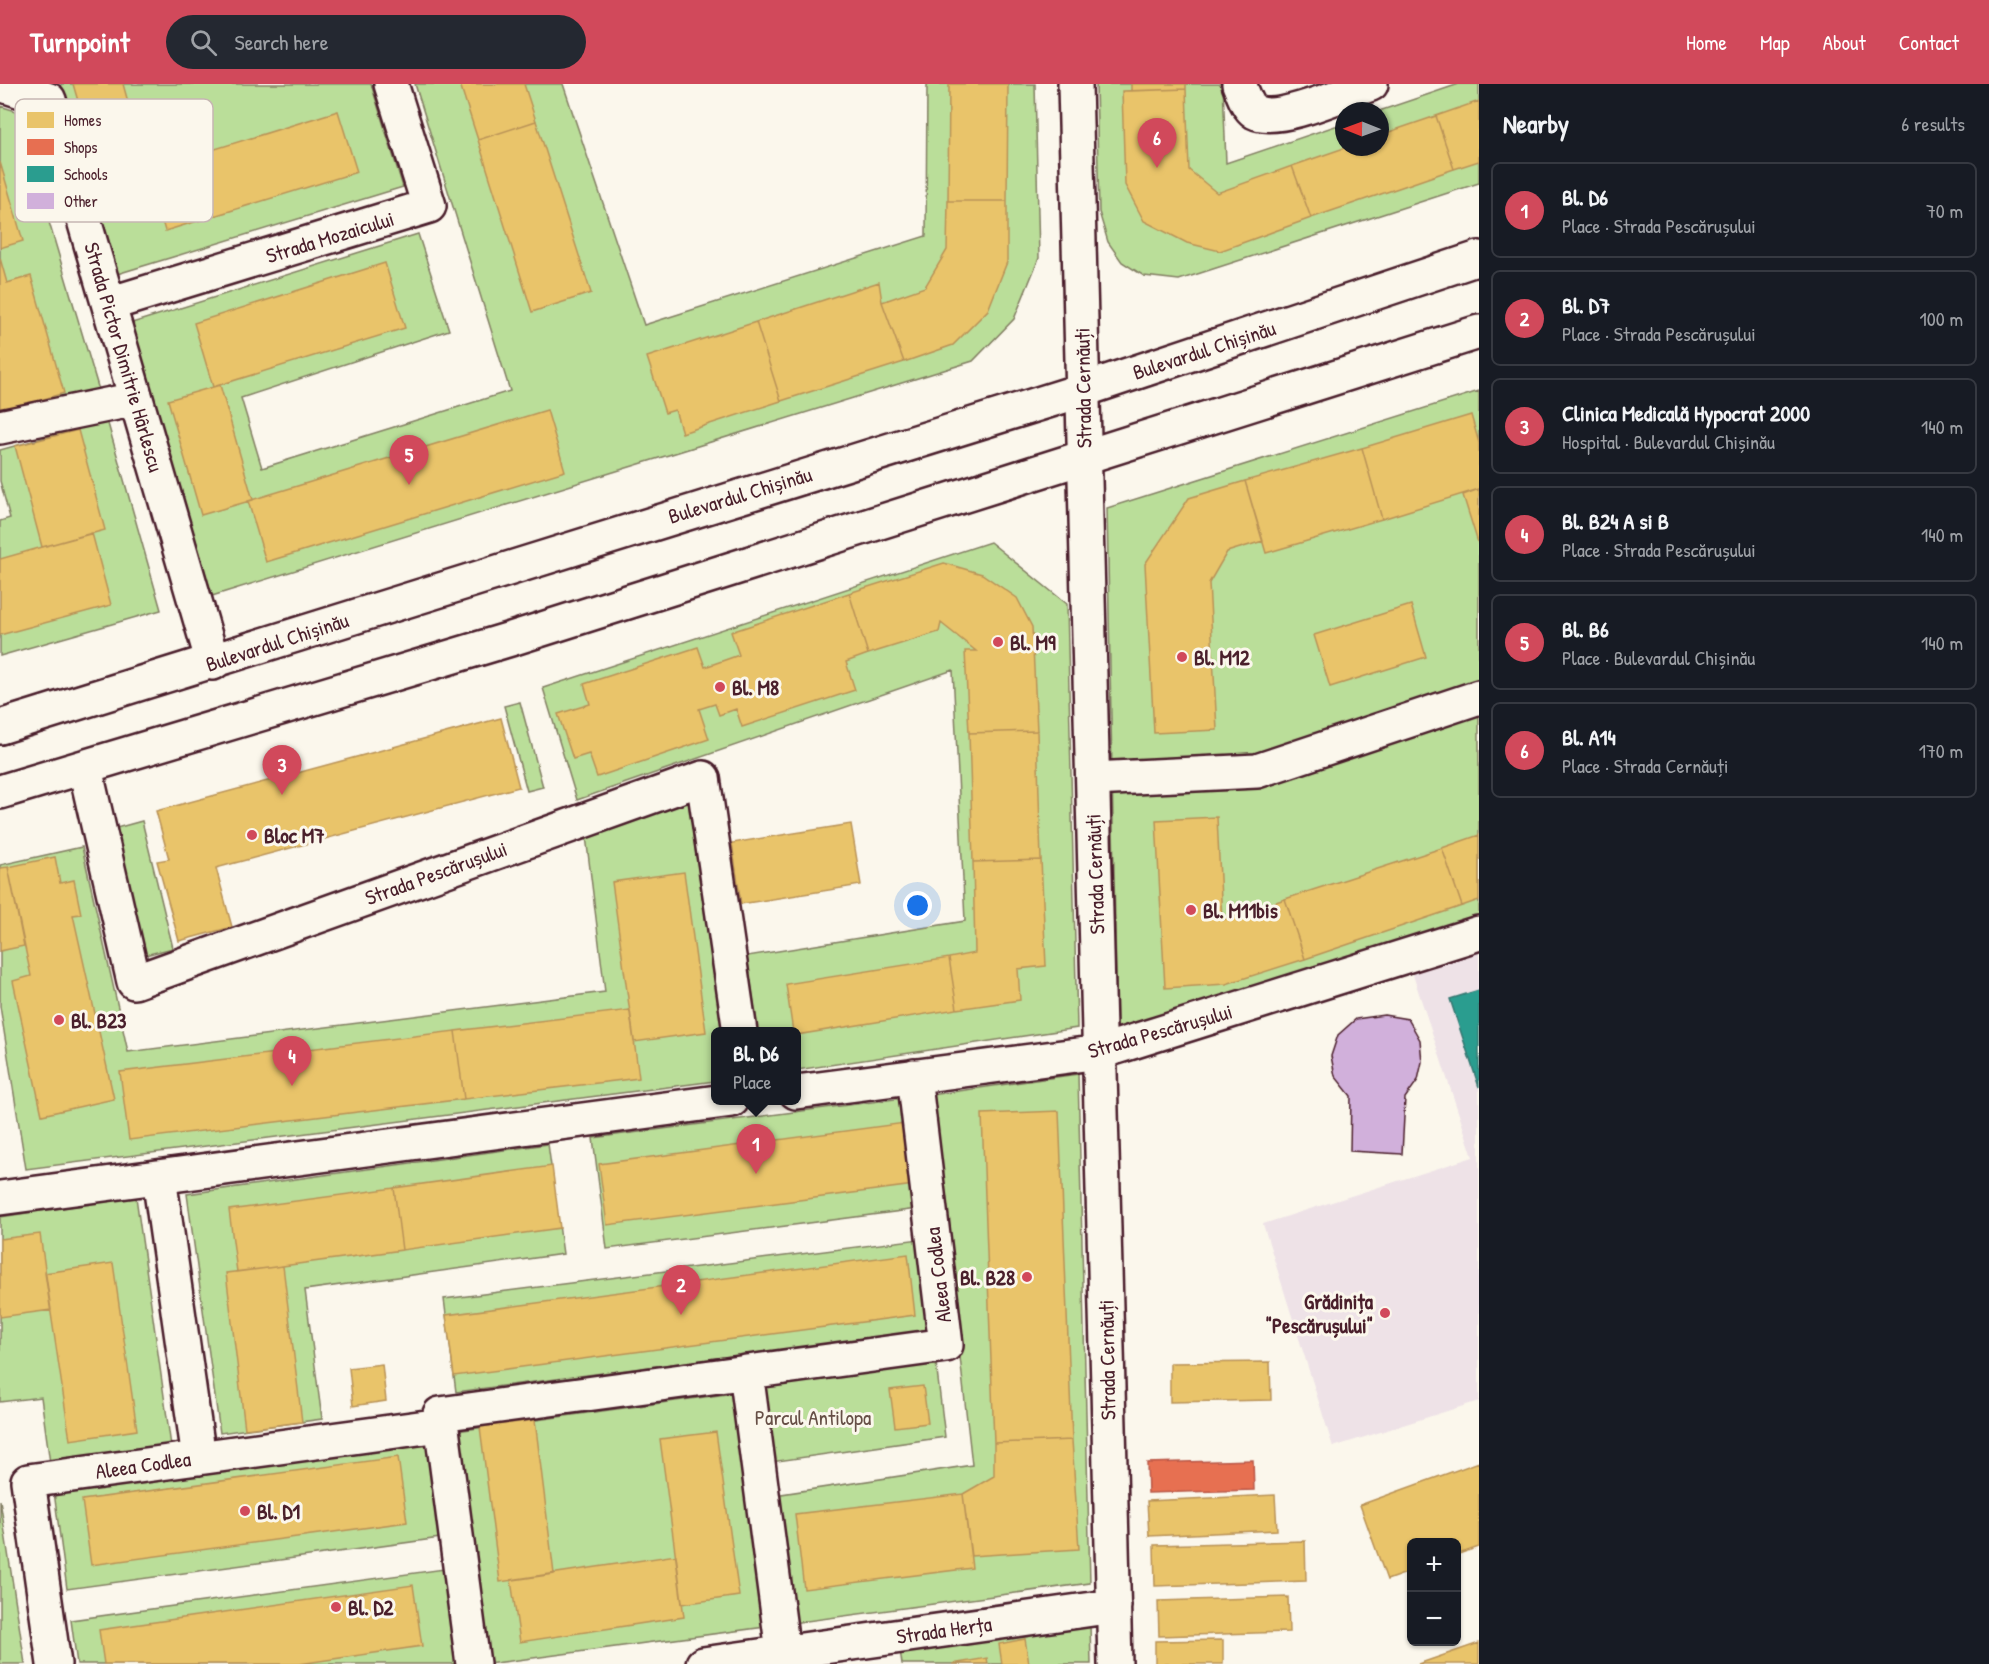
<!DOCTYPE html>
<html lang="en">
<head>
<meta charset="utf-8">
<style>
  :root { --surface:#171b24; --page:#242831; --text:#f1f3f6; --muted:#9ea1a6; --line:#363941; --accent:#d1495b }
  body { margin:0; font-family:"Patrick Hand",sans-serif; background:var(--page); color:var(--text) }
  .controls { position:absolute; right:18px; bottom:18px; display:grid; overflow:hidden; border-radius:9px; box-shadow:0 2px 4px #0004 }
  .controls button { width:54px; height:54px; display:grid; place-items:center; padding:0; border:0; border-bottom:2px solid var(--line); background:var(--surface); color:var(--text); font:30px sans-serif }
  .compass { position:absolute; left:1335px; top:18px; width:54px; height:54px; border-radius:50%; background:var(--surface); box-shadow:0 2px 4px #0004; rotate:271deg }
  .you { position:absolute; left:918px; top:822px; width:21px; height:21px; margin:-15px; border:4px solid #fff; border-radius:50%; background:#1a73e8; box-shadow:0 0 0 9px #1a73e833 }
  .badge { display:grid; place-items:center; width:39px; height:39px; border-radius:50%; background:var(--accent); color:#fff; font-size:20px; font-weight:700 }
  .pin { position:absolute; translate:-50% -50px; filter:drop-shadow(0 2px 3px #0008) }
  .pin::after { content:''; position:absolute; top:32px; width:21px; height:18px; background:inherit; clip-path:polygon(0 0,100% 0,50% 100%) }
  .popup { position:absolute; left:711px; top:943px; width:90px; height:78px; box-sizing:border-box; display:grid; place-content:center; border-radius:9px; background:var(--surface); filter:drop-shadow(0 2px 4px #0005); font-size:20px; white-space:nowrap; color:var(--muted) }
  .popup b { font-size:22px; color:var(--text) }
  .popup::after { content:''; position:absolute; left:50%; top:100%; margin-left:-12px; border:12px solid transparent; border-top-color:var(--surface) }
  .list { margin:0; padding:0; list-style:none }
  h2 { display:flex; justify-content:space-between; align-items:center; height:78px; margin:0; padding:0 24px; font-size:26px }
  h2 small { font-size:20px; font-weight:400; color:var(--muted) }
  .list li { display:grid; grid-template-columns:39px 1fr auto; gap:18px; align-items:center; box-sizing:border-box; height:96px; margin:0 12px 12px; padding:0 12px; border:2px solid var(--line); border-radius:9px }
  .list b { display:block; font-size:22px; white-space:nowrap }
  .list p { margin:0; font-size:20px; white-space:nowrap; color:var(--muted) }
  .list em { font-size:20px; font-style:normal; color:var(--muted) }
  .icon { flex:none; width:33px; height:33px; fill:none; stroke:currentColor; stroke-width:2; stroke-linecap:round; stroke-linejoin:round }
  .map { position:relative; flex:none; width:1479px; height:1580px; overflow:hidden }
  header { display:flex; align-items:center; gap:36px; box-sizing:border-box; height:84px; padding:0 30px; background:var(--accent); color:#fff }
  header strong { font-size:28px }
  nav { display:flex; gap:33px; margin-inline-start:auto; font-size:21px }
  .search { width:420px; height:54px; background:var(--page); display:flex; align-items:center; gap:15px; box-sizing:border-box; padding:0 21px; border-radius:33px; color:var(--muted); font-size:22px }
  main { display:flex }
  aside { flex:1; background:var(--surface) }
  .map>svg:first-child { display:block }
</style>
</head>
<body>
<header>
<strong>Turnpoint</strong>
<div class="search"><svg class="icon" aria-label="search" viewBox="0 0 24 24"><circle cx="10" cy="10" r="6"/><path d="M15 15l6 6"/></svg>Search here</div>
<nav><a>Home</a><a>Map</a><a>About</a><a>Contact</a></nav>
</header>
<main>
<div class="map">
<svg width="1479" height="1580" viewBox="0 0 1479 1580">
  <rect width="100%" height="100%" fill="#fbf7ec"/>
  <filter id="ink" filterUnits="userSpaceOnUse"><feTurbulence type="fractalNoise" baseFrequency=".0167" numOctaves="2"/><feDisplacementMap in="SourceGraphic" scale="12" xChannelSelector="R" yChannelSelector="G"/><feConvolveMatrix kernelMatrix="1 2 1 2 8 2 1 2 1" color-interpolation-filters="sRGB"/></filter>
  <g filter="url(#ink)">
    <path fill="#eee2e7" d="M1479 866V1317L1333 1363 1263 1140 1473 1073 1412 888Z"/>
    <path fill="#bade99" stroke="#827e62" stroke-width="1.5" d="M61 0H371L403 103 117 190Z
      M415 0H563L644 241 926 152 927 0H1035L1039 174 1014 235 973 277 212 512 132 239 418 150 449 246 241 314 262 384 510 307Z
      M1096 0H1223L1226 79 1344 39V63H1380L1379 27 1459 0H1479V99L1179 196 1144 192 1122 178 1108 158 1099 128Z
      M0 22 16 27 101 313 0 334Z
      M1479 307V833L1117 947 1107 424Z
      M107 336 161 526 0 572V437L10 434 0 397V366Z
      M990 458 1067 520 1077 944 797 986 796 948 758 947 747 872 965 837 953 586 577 716 543 604Z
      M520 618 543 703 527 707 504 622Z
      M688 716 722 947 716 948 715 997 26 1085 0 922V781L82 763 128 968 605 908 586 752Z
      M142 737 173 864 141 872 109 746Z
      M1078 990 1090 1499 792 1539 775 1411 972 1381 931 1011Z
      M903 1014 917 1125 607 1165 593 1054Z
      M548 1060 563 1170 305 1206 322 1335 220 1349 187 1110Z
      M136 1113 171 1362 50 1379 41 1313 0 1318V1133Z
      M920 1155 932 1246 456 1308 444 1215Z
      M936 1279 945 1353 771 1378 761 1301Z
      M734 1309 765 1543 488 1580 456 1347Z
      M427 1356 440 1454 67 1505 54 1408Z
      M0 1416 25 1580H0Z
      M444 1485 457 1580H77L71 1536Z
      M1090 1540 1091 1580H902L900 1566Z"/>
    <path fill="#e9c46a" stroke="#b99257" stroke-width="1.5" d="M73 0H123L147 86 102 99Z
      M460 0H524L536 37 478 56Z
      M949 0H1008L1007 117H948Z
      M1131 0H1186V5L1131 7Z
      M1186 5 1189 86 1217 109 1292 82 1311 134 1220 167 1187 159 1144 137 1125 101 1122 7Z
      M1479 17V77L1454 85 1436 32Z
      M338 27 357 88 165 147 147 86Z
      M1436 32 1454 85 1311 134 1292 82 1347 63H1380V51Z
      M536 37 591 209 532 228 478 56Z
      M0 78 23 157 0 164Z
      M948 117H1007V178L988 226 953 261 904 278 882 218 925 203 947 166Z
      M0 174 7 199 31 192 64 309 0 328Z
      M385 179 405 244 213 303 194 239Z
      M879 198 882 218 904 278 781 317 756 238Z
      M756 238 781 317 682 349 675 326 665 329 647 273Z
      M220 301 253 416 201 431 168 316Z
      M547 326 565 387 266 478 248 417Z
      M1471 331 1479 359V405L1382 435 1362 364Z
      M78 346 105 446 42 463 15 362Z
      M1362 364 1382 435 1266 469 1245 397Z
      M1245 397 1263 457 1227 468 1209 499 1217 646 1154 649 1145 480 1189 414Z
      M1479 405V462L1463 411Z
      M92 449 111 521 0 551V475Z
      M944 479 982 490 1017 514 1032 543 1037 647 969 649 965 567H976L941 539 939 548 868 570 849 509Z
      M849 509 868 570 846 578 855 606 742 643 736 625 719 631 715 620 699 625 709 655 597 693 589 670 573 675 558 630 590 620 584 600 698 563 705 583 739 571 731 548Z
      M1411 521 1426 573 1330 603 1314 551Z
      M501 634 519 703 216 784 232 843 179 857 157 777 169 775 156 727Z
      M1037 647 1041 776 973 778 969 649Z
      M1217 733 1222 836 1285 815 1305 875 1226 900 1165 904 1156 736Z
      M851 740 861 801 741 820 732 759Z
      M1479 751V816L1462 822 1442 764Z
      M1442 764 1462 822 1305 875 1285 815Z
      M55 773 60 799 74 796 81 830 73 831 114 1015 42 1031 13 897 31 892 8 783Z
      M1041 776 1046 882 1018 885 1020 916 957 925 949 874 975 869 973 778Z
      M8 783 24 862 0 867V784Z
      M684 788 706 948 634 958 612 798Z
      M949 874 957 925 796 951V948H793L786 900Z
      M630 926 639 994 464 1015 455 947Z
      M455 947 464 1015 129 1056 120 988Z
      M1059 1027 1072 1356 994 1359 982 1030Z
      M905 1039 914 1101 607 1141 599 1080Z
      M552 1082 560 1144 402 1166 394 1104Z
      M394 1104 402 1166 237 1188 229 1126Z
      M40 1150 51 1226 0 1233V1155Z
      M908 1170 915 1231 454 1292 446 1231Z
      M113 1179 137 1346 70 1356 45 1189Z
      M283 1182 302 1338 245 1345 226 1189Z
      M1270 1278 1271 1316 1170 1318V1279Z
      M382 1280 386 1317 353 1322 349 1284Z
      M923 1302 928 1339 895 1343 890 1306Z
      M535 1336 554 1490 500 1498 480 1343Z
      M716 1348 739 1512 682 1520 660 1355Z
      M1072 1356 1079 1465 971 1472 963 1410 994 1392V1359Z
      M398 1373 407 1438 91 1481 82 1416Z
      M1479 1378V1463L1456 1471V1458H1412V1487L1387 1496 1360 1421Z
      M963 1410 972 1484 804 1505 795 1430Z
      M1275 1411 1277 1446 1149 1452 1147 1417Z
      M1305 1457 1306 1497 1155 1502 1154 1461Z
      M676 1471 684 1533 520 1558 511 1496Z
      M413 1501 422 1562 299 1580H104L99 1546Z
      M1288 1513 1289 1548 1159 1552 1158 1517Z
      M1025 1555 1029 1580H1002L999 1560Z
      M1223 1556V1580H1155V1557Z
      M1479 1559V1580H1418Z
      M987 1574 988 1580H952Z"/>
    <path fill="#e76f51" stroke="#b85746" stroke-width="1.5" d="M1253 1376 1254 1406 1148 1409 1147 1379Z"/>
    <path fill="#2a9d8f" stroke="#347771" stroke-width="1.5" d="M1479 906V1003L1450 915Z"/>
    <path fill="#d1b0db" stroke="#4a1f2b" stroke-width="1.5" d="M1384 931 1408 935 1420 956 1422 978 1418 996 1405 1014 1402 1070 1350 1067 1351 1012 1335 992 1331 972 1338 951 1356 935Z"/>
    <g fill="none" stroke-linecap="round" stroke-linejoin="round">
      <g stroke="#4a1f2b" stroke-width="38">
        <path id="minor" d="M0 0 49 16 213 579
          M1075 0 1115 1580
          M1239 0C1243 9 1247 23 1255 28 1278 40 1347 8 1371 0
          M109 220 429 122 391 0
          M0 343 136 315
          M85 684 134 898 703 694 740 948
          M1093 695 1257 687 1479 613
          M796 1008 1100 968 1479 849
          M159 1093 199 1374
          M0 1114 732 1016
          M746 1288 783 1568
          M54 1580 28 1397 441 1341
          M473 1580 440 1330 946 1261 914 992
          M703 1580 1114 1522"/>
      </g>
      <g stroke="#4a1f2b" stroke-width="38">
        <path id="major" d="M0 643 1083 306 1479 174
          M0 708 514 554 1479 248"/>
      </g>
      <use href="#minor" stroke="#fbf7ec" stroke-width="33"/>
      <use href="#major" stroke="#fbf7ec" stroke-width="33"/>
    </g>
  </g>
  <g fill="#d1495b" stroke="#fbf7ec" stroke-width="2">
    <circle cx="998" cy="558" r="6"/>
    <circle cx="1182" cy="573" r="6"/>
    <circle cx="720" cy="603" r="6"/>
    <circle cx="252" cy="751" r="6"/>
    <circle cx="1191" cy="826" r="6"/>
    <circle cx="59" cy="936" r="6"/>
    <circle cx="1027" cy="1193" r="6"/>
    <circle cx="1385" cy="1229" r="6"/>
    <circle cx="245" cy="1427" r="6"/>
    <circle cx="336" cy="1523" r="6"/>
  </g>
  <g text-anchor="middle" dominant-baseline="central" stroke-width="6" stroke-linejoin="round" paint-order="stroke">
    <g font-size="21" fill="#4a1f2b" stroke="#fbf7ec">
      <text transform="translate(330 153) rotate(-17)">Strada Mozaicului</text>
      <text transform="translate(1204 266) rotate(-18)">Bulevardul Chișinău</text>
      <text transform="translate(124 273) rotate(74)">Strada Pictor Dimitrie Hârlescu</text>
      <text transform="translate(1083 304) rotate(-91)">Strada Cernăuți</text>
      <text transform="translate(740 411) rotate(-17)">Bulevardul Chișinău</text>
      <text transform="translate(277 558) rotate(-18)">Bulevardul Chișinău</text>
      <text transform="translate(436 789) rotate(-20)">Strada Pescărușului</text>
      <text transform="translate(1095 790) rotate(-92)">Strada Cernăuți</text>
      <text transform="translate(1160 947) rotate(-16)">Strada Pescărușului</text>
      <text transform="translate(938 1191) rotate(-97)">Aleea Codlea</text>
      <text transform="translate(1107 1276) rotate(-91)">Strada Cernăuți</text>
      <text transform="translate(143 1381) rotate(-8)">Aleea Codlea</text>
      <text transform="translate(944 1546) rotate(-8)">Strada Herța</text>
    </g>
    <g font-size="21" font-weight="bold" fill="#4a1f2b" stroke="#fbf7ec" text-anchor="start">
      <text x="1010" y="558">Bl. M9</text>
      <text x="1194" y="573">Bl. M12</text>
      <text x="732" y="603">Bl. M8</text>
      <text x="264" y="751">Bloc M7</text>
      <text x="1203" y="826">Bl. M11bis</text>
      <text x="71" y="936">Bl. B23</text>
      <text x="1015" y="1193" text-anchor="end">Bl. B28</text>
      <text x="1373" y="1217" text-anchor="end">Grădinița<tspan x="1373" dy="24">"Pescărușului"</tspan></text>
      <text x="257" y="1427">Bl. D1</text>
      <text x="348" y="1523">Bl. D2</text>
    </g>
    <g font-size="21" fill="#664f46" stroke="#fbf7ec">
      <text x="813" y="1333">Parcul Antilopa</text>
    </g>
  </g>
  <rect x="15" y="15" width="198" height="123" rx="9" fill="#fbf7ec" stroke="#c6b6b2" stroke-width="1.5"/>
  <rect x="27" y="28" width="27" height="16" fill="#e9c46a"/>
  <rect x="27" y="55" width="27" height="16" fill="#e76f51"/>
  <rect x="27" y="82" width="27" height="16" fill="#2a9d8f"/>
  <rect x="27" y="109" width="27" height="16" fill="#d1b0db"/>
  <g font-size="16" fill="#4a1f2b">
    <text x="64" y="42">Homes</text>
    <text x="64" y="69">Shops</text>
    <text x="64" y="96">Schools</text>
    <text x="64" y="123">Other</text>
  </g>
</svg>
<div class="controls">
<button>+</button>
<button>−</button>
</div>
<svg class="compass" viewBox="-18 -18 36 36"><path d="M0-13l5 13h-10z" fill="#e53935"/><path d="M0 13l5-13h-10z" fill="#9ea1a6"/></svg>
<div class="you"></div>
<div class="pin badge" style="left:756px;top:1090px">1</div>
<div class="popup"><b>Bl. D6</b>Place</div>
<div class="pin badge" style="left:681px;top:1231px">2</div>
<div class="pin badge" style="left:282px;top:711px">3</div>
<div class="pin badge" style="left:292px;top:1002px">4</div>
<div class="pin badge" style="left:409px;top:401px">5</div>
<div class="pin badge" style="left:1157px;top:84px">6</div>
</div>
<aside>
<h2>Nearby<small>6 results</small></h2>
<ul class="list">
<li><span class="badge">1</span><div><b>Bl. D6</b><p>Place · Strada Pescărușului</p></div><em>70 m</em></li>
<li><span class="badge">2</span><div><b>Bl. D7</b><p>Place · Strada Pescărușului</p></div><em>100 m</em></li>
<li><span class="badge">3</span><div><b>Clinica Medicală Hypocrat 2000</b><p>Hospital · Bulevardul Chișinău</p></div><em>140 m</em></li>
<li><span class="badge">4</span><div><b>Bl. B24 A si B</b><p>Place · Strada Pescărușului</p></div><em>140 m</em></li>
<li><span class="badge">5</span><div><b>Bl. B6</b><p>Place · Bulevardul Chișinău</p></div><em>140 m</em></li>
<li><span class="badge">6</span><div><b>Bl. A14</b><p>Place · Strada Cernăuți</p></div><em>170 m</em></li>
</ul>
</aside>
</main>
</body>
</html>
